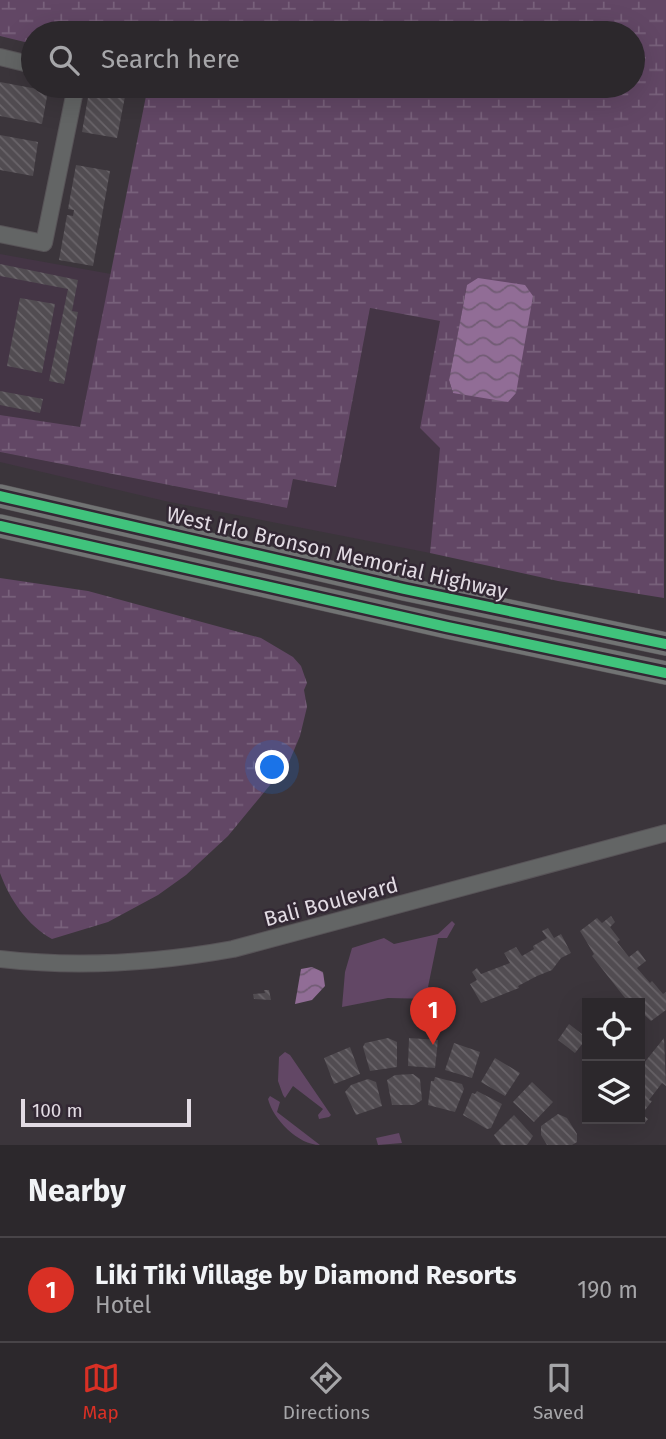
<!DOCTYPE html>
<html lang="en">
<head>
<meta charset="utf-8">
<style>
  :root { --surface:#2c282c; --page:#343034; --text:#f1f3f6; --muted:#a6a6a9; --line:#484448; --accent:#d93025 }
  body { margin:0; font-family:"Fira Sans",sans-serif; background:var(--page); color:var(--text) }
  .controls { position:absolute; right:21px; bottom:21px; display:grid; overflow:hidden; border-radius:0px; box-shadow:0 7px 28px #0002 }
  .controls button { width:63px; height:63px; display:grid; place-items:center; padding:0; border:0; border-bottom:2px solid var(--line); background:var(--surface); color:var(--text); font:35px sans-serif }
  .scale { position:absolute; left:21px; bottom:18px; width:170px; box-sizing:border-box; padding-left:7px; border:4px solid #e2dbe3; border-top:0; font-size:19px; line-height:24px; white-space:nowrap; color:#e2dbe3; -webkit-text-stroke:5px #332834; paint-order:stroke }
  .you { position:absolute; left:273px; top:768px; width:24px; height:24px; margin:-18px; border:5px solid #fff; border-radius:50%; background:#1a73e8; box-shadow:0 0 0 10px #1a73e833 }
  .badge { display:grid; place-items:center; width:46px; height:46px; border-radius:50%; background:var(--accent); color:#fff; font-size:23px; font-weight:700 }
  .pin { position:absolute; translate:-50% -58px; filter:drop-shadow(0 2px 4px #0008) }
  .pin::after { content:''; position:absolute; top:37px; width:24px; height:21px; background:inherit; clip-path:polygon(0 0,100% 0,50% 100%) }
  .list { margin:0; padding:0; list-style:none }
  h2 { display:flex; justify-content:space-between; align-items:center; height:91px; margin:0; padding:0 28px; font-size:30px }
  h2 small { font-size:23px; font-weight:400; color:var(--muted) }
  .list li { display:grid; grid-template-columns:46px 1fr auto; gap:21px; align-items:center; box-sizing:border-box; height:105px; padding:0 28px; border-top:2px solid var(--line) }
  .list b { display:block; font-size:26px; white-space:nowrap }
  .list p { margin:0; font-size:23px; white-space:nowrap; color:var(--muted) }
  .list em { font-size:23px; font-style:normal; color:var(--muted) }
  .icon { flex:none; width:38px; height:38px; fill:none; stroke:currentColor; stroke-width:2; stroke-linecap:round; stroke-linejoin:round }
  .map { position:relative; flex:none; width:666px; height:1145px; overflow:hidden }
  .search { position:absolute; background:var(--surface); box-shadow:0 7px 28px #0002; left:21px; right:21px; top:21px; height:77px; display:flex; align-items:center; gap:18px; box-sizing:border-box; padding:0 24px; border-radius:38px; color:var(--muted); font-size:26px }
  .sheet { height:196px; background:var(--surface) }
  nav { display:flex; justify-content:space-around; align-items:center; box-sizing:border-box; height:98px; border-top:2px solid var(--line); background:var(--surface); font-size:19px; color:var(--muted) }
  nav a { display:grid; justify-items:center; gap:4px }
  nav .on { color:var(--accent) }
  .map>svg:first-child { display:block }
</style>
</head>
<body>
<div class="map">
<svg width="666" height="1145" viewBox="0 0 666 1145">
  <defs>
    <pattern id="wetland-marsh" width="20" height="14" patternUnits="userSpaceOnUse" patternTransform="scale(1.75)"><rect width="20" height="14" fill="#624765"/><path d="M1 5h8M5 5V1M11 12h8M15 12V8" fill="none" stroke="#78617b"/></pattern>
    <pattern id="water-waves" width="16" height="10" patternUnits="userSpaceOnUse" patternTransform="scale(1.75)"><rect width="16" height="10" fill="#916d96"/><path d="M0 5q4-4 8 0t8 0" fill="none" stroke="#725c75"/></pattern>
    <pattern id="building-back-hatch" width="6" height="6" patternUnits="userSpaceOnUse" patternTransform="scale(1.75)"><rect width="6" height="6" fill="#514c51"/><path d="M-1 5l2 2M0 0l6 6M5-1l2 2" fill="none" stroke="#6a656a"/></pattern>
  </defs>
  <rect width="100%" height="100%" fill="#3b353b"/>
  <path fill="#443545" d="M0 254 111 274 80 428 0 415Z
    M370 308 441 321 420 428 441 448 430 553 165 501 0 462V452L287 508 293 479 336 487Z"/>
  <path fill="#624765" d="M452 921 455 924 447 938H438L428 987 437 989 434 999 388 998 342 1007 345 972 352 948 384 938 394 944 438 934Z
    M285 1052 290 1055 331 1115 329 1117 319 1119 318 1115 323 1109 293 1086 285 1098 283 1095 278 1081 279 1057Z
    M270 1096 280 1102 277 1112 320 1145C298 1145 273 1119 268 1099Z
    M399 1133 402 1143 378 1145 376 1138Z"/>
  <path fill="url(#wetland-marsh)" fill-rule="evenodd" d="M0 0H666L664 598 558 581 430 553 440 448 420 428 440 321 370 308 336 487 293 479 287 508 0 452V415L80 427 148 86H633V33H33V44L0 36ZM467 285 453 393 449 380Z
    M0 578 88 591 261 638 293 657 301 666 307 683 304 690 307 707 300 736 289 762 228 836 186 875 158 895 108 922 52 939C27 925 10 900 0 873Z"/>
  <path fill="url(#water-waves)" d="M478 278 525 285 533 296 516 393 508 402 453 393 449 380 467 285Z
    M312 967 323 972 325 986 312 1000 295 1004 301 969Z"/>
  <path fill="url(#building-back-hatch)" d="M0 82 48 91 42 124 0 116Z
    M90 86H127L117 138 82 132Z
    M0 135 38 142 33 176 0 170Z
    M76 165 110 171 93 266 59 260 67 215 73 216 74 210 68 209Z
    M0 264 78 280 72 311 78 312 64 384 49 381 68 289 0 276Z
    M20 298 55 304 42 373 7 366Z
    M0 391 43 399 40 413 0 405Z
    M611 916 615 922 610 927 620 940 617 942 629 957 638 950 646 961 637 968 650 983 652 981 663 994 666 992V1010L651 1021 640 1011V1003H629L592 956 594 954 580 931 597 918 602 923Z
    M548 928 554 938 561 934 571 953 561 958 552 970 537 976 518 986 519 988 481 1003 470 984 477 980 472 972 477 968 481 974 510 963 504 953 516 947 522 956 534 949 533 946 547 938 542 931Z
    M264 990H269L271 1000 254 999 253 994 265 993Z
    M569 1024 587 1038 575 1053 558 1040Z
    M388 1038 397 1042V1067L370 1071 363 1047 365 1043Z
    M409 1038 438 1040 435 1068 408 1066Z
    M664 1038 666 1086 662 1083 649 1100 652 1101 642 1114 648 1119 644 1124 637 1119H640V1068Z
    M454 1043 480 1052 472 1078 445 1070Z
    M350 1047 360 1074 334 1084 324 1058Z
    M495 1058 520 1073 505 1096 481 1082Z
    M413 1074 420 1079 422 1100 414 1105H392L387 1080 395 1075Z
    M435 1077 462 1084 464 1089 455 1112 428 1105 431 1081H434Z
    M368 1079 376 1082 382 1106 356 1115 345 1092 351 1085Z
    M532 1082 553 1102 534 1122 513 1102Z
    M477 1091 502 1104 491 1128 487 1129 463 1115 472 1093 475 1094Z
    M558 1114 567 1118 577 1134V1142L572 1145H547L541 1135V1126Z
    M514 1115 533 1136 527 1145H501L494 1135Z"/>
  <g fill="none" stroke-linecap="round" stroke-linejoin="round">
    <g stroke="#585458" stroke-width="18">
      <path id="minor" d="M0 57 33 65
        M0 234 44 243 76 86
        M0 959C78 968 156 963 233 949L666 833"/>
    </g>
    <g stroke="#585458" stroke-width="24">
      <path id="highway" d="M0 496 404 589 666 644
        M0 526 447 627 666 673"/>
    </g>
    <use href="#minor" stroke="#636565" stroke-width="16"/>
    <use href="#highway" stroke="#717373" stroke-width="23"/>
    <g stroke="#332834" stroke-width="15">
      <path id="cycleway" d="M0 496 404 589 666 644
        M0 526 447 627 666 673"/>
    </g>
    <use href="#cycleway" stroke="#40c37c" stroke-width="10"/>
  </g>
  <g text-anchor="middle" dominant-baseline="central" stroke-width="5" stroke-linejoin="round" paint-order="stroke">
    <g font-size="21" fill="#e2dbe3" stroke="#332834">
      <text transform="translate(337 553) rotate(13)">West Irlo Bronson Memorial Highway</text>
      <text transform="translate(331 902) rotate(-15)">Bali Boulevard</text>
    </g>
  </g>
</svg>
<div class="controls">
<button><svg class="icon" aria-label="locate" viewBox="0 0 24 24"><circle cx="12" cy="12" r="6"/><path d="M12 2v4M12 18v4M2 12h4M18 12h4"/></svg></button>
<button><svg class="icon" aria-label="layers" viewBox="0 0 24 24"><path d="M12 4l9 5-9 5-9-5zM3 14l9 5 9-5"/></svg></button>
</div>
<div class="scale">100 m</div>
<div class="you"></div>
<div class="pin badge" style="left:433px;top:1045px">1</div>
<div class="search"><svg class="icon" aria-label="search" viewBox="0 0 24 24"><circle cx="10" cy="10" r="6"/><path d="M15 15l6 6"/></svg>Search here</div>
</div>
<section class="sheet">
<h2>Nearby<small></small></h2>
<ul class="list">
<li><span class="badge">1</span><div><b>Liki Tiki Village by Diamond Resorts</b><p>Hotel</p></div><em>190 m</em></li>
</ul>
</section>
<nav>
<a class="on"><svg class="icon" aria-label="map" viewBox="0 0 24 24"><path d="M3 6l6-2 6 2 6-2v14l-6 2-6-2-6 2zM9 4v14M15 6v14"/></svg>Map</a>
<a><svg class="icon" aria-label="directions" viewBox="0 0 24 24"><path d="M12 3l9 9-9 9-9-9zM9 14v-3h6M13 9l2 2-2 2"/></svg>Directions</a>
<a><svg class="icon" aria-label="saved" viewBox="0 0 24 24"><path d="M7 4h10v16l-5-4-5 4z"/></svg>Saved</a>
</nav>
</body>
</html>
